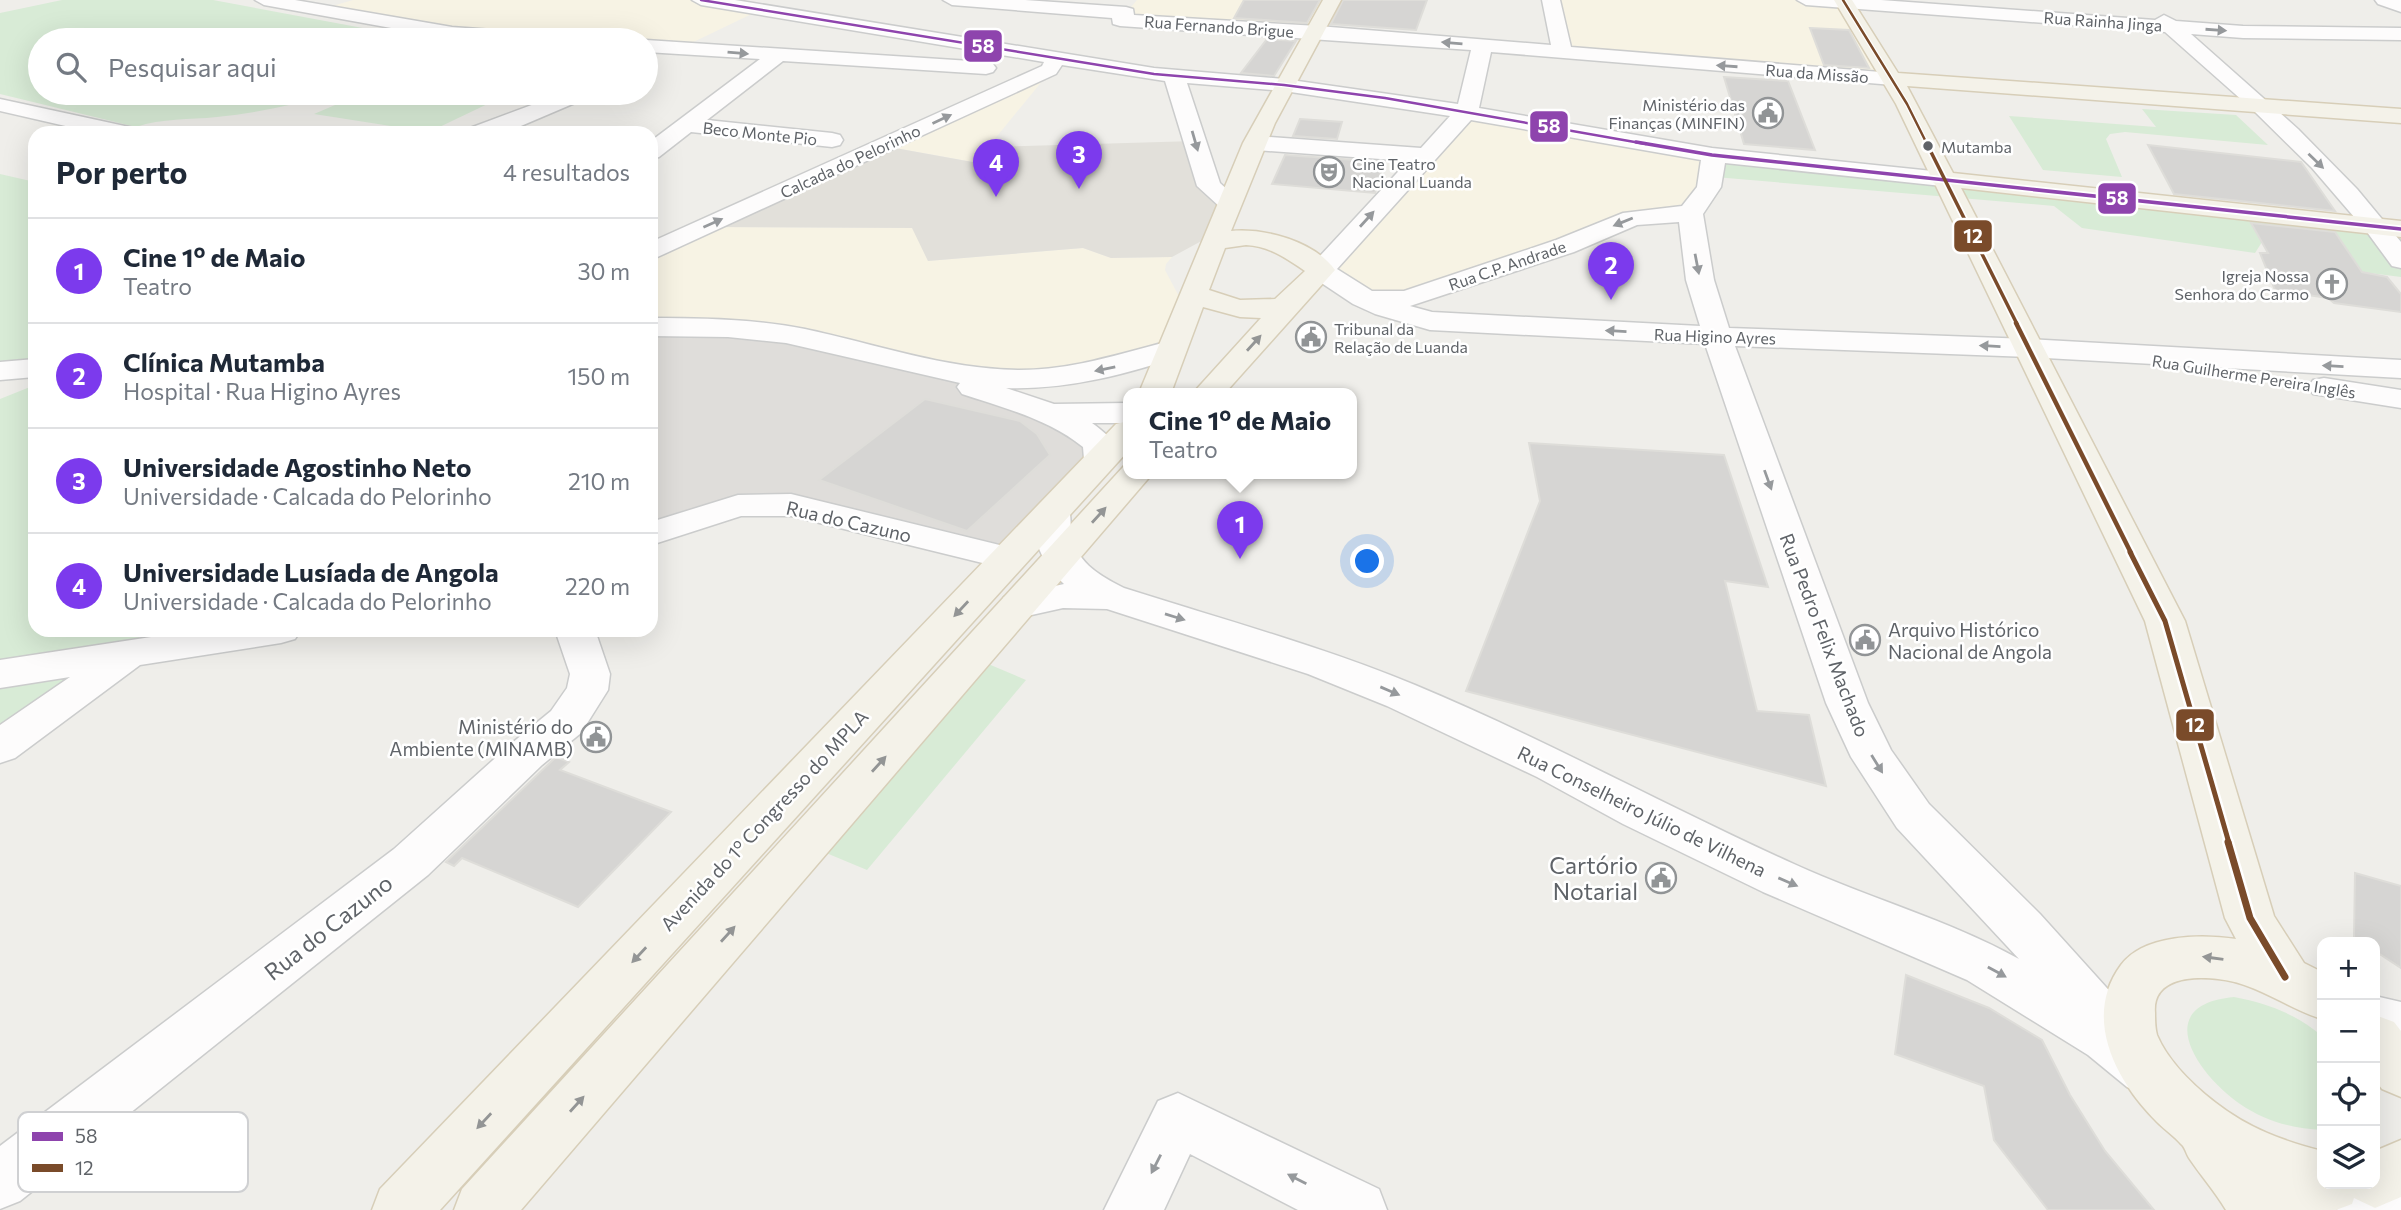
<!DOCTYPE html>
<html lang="pt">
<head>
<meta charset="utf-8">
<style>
  :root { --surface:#fff; --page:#f2f2f3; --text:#1f2937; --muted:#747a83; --line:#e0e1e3; --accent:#7c3aed }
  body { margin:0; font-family:Commissioner,sans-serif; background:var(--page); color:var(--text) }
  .controls { position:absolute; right:21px; bottom:21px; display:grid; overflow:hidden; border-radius:14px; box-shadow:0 7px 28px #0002 }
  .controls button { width:63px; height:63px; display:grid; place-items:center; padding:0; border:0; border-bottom:2px solid var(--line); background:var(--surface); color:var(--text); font:35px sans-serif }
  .you { position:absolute; left:1368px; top:562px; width:24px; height:24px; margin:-18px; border:5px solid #fff; border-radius:50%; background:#1a73e8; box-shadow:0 0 0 10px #1a73e833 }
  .badge { display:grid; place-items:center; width:46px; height:46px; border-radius:50%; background:var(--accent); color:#fff; font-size:23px; font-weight:700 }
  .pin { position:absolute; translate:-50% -58px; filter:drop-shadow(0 2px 4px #0008) }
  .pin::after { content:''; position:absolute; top:37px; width:24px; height:21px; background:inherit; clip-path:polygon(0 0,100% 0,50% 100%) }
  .popup { position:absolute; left:1123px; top:388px; width:234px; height:91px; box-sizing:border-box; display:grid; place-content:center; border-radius:14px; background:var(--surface); filter:drop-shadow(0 2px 5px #0005); font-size:23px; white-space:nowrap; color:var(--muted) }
  .popup b { font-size:26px; color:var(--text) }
  .popup::after { content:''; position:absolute; left:50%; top:100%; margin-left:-14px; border:14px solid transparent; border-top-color:var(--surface) }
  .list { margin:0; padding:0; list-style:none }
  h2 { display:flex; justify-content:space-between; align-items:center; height:91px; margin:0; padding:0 28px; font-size:30px }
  h2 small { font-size:23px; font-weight:400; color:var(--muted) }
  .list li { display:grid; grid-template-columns:46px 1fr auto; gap:21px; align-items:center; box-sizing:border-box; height:105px; padding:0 28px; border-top:2px solid var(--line) }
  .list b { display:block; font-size:26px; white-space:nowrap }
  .list p { margin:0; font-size:23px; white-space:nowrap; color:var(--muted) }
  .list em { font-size:23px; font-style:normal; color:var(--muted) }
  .icon { flex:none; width:38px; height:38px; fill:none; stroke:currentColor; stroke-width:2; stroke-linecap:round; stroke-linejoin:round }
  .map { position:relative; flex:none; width:2401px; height:1210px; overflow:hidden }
  .search { position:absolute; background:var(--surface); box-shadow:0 7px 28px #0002; left:28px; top:28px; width:630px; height:77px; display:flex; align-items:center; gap:18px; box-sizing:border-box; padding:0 24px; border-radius:38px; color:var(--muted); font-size:26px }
  .panel { position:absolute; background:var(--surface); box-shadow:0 7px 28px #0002; left:28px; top:126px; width:630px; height:511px; border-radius:21px }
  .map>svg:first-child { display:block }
</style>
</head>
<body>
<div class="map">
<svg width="2401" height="1210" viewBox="0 0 2401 1210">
  <rect width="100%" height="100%" fill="#efeeea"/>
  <path fill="#f7f3e4" d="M353 0H701L760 10 681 48 646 46V40H561L484 36 322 9Z
    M1137 0H1334L1318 32 1120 20Z
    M1551 0H1843L1893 79 1562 52Z
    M1048 74 989 146 990 165 884 146Z
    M1467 111 1712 155 1690 213 1656 214 1384 300 1321 270Z
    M705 227 913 228 928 261 1083 248 1111 258 1172 257 1166 264 1165 270 1183 304 1170 350 1018 379 651 327V252Z"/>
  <path fill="#dfddda" d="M651 327 744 329 925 369 1042 413 1101 449 1007 558 791 505 651 534Z"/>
  <path fill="#e2e0da" d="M1195 141 1229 202 1207 238 1172 257 1111 258 1083 248 928 261 912 228 705 227 884 146 989 165V147Z"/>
  <path fill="#d8ebd6" d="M62 0H213L411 37 412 40H40V93H333C295 105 257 113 217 117 189 120 162 118 136 127L0 94V13Z
    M363 93H454L498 99 429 132 314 114Z
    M2142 109 2236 115 2268 145 2125 132 2110 134 2106 139 2122 177 2043 170 2009 116 2156 127Z
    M1712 155 2401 230V277L2362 272 2262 242 2255 253 2082 228 2054 206 1715 177Z
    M0 174 35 182V368L0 371Z
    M35 385V630H144L128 656 0 747V399Z
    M974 658 1026 680 867 870 807 845Z
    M2234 997C2267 1003 2296 1014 2322 1036V1130C2293 1129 2265 1121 2240 1104 2198 1075 2149 1005 2234 997Z"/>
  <path fill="#d6d5d3" stroke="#deddd9" stroke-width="2" d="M1244 0H1320L1307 23 1234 18Z
    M1343 0H1427L1416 30 1331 24Z
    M1810 28 1849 30 1869 68 1824 65Z
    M1267 39 1296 41 1274 76 1241 73Z
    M1724 77 1788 81 1815 150 1744 144Z
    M1300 119 1342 122 1337 139 1293 136Z
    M2148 145 2301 162 2335 211 2174 194Z
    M1285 155 1384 162 1375 193 1272 184Z
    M2251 223 2335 232 2362 272 2387 277 2401 294V312L2334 303 2328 298 2275 290 2260 253H2268Z
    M925 399 1020 421 1037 434 1050 455 967 531 819 480Z
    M1529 443 1724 455 1768 587 1725 581 1757 711 1809 715 1826 786 1466 691 1540 501Z
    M556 757 569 762 560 770 671 812 578 907 462 858 454 866 446 862Z
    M2355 873 2401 886V968L2375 951V942H2362L2354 937Z
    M1906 975 1989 1008 2042 1040 2070 1095 2105 1151 2154 1210H2048L1994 1140 1984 1086 1895 1054Z"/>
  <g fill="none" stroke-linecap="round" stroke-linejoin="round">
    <g stroke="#cbcccc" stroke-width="3">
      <path id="minor" d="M255 0H295L452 27 550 34 560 40 452 39 264 5Z
        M692 0H735L1154 68 1284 79 1458 104 1471 50 1120 26 1113 24 1112 18 952 5 943 0H1025L1126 7 1133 9 1134 15 1318 26 1551 45 1542 0H1560L1571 47 1893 73 1900 75 1903 79 1900 83 1893 85 1491 52 1479 108 1712 148 1942 172 1951 174 1954 179 1951 184 1942 186 1725 163 1721 187 1703 214 1714 280 1729 328 2029 339 2401 360V378L2029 357 1735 346 1868 703 1891 750 1929 804 2040 914 2124 1007 2130 1025 2165 1053 2173 1070 2165 1087 2146 1095 2127 1087 2088 1055 1967 980 1763 892 1623 824 1537 777 1387 706 1308 674 1107 609 1063 608 1018 618 1004 615 999 606 1004 597 1064 584C1044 566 1023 529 1041 504L1053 500 1065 504C1072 513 1070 519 1071 530 1074 561 1098 575 1124 588 1221 619 1321 646 1415 685 1545 739 1667 807 1794 864 1868 898 1949 920 2019 959L1897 828 1851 757 1826 703 1705 344 1430 330 1375 314 1353 304 1311 276 1307 270 1408 161 1256 150 1248 148 1245 143 1248 138 1256 136 1421 148 1450 116 1284 91 1187 83 1220 183 1241 202 1238 207 1229 209 1220 207 1197 186 1165 81 1062 65 1056 74 651 260V242L1042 66 1044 62 701 5ZM1471 120 1701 160 1697 187 1682 206 1623 213 1556 240 1404 291H1372L1337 269ZM1679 222 1686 280 1700 326 1432 312 1410 306 1574 252 1637 225Z
        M1797 0H1881L2155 20 2164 15 2176 21 2243 26 2401 28V40L2243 38 2191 34 2298 129 2357 189 2401 242V268L2392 266 2367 232 2312 168 2252 109 2165 32 1806 5Z
        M2375 0H2401V12L2378 4Z
        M646 40 986 62 993 64 996 68 993 72 986 74 783 61 707 120 832 133 840 135 843 140 840 145 832 147 691 132 659 157 651 159V141L760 59 646 52Z
        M564 93H593L589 97 507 132 467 133 470 128Z
        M0 99 134 128 137 133H96L0 111Z
        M651 318C702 318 754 319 805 329 876 344 945 369 1019 370 1072 370 1119 354 1170 341L1181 344 1185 350 1181 356C1124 375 1066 390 1006 388L1054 404 1128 403V423H1092C1106 433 1125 448 1113 466L1101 469 1089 466 1084 459 1083 447C1048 419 1004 408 962 394L957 387 960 383 786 343 728 337 651 336Z
        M35 359V377L0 380V362Z
        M2324 378 2401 390V408L2313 394 2308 387 2313 380Z
        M791 494 1020 550 1025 558 1020 566 1007 569 791 516H741L651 545V522L738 495Z
        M197 630H301L295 639 281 643 140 665 15 758 0 763V725L70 677 0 688V660Z
        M555 630H595L610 674 608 690 581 733 542 765 428 875 20 1201 0 1209V1146L394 849 512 743 551 711 567 688 570 674Z
        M2375 996 2401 1002V1048L2375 1042Z
        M1178 1093 1379 1189 1387 1210H1298L1190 1154 1164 1210H1104L1158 1101Z
        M2375 1163 2401 1169V1210H2338L2322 1204 2314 1184 2322 1165V1184H2375Z"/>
    </g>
    <g stroke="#d7ceb8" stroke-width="3">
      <path id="major" d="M1323 0H1341L1275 123 1231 231C1265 228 1314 241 1335 270L1225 393H1193L1261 318 1240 317 1203 307 1171 393H1139L1243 143ZM1246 245C1269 246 1286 258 1305 271L1275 299 1240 300 1209 290 1225 248Z
        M1834 0H1852L1898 73 2401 109V123L1907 86 1953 173 2401 221V237L1961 188 2185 621 2274 916 2304 963 2322 972V1019C2286 1008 2257 983 2218 979 2192 976 2152 978 2155 1013 2155 1020 2155 1028 2157 1035 2168 1061 2194 1086 2216 1103 2248 1128 2283 1141 2322 1151V1184H2375V1151L2401 1140V1197L2375 1208 2354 1198 2352 1204 2336 1210H2226C2214 1190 2201 1176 2189 1158 2186 1153 2185 1147 2181 1144 2174 1136 2165 1130 2157 1122 2116 1081 2082 1018 2121 965 2144 934 2202 934 2236 939L2225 918 2145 621 1935 184 1930 179 1931 177 1896 104Z
        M1128 421V451L440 1210H372L380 1189 1116 424Z
        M1128 465V473H1153L521 1210H454L462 1189 1124 466Z
        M2375 1015 2394 1022 2401 1031V1097L2382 1089 2375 1080Z"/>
    </g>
    <use href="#minor" fill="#fdfcfc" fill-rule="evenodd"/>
    <use href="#major" fill="#f4f2e9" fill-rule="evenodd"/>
    <g stroke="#fff" stroke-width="5">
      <path id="bus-1-far1" d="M701 0 1154 74 1284 85 1385 98 1646 144"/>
    </g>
    <g stroke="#fff" stroke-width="7">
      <path id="bus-1" d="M1636 142 1712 155 2401 229"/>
    </g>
    <g stroke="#fff" stroke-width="5">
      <path id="bus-2-far4" d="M1843 0 1907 104 1927 144"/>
    </g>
    <g stroke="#fff" stroke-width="7">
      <path id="bus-2-far3" d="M1926 142 2017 324"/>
    </g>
    <g stroke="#fff" stroke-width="9">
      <path id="bus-2-far2" d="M2016 323 2131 553"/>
    </g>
    <g stroke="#fff" stroke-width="10">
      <path id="bus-2-far1" d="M2130 552 2165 621 2229 843"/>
    </g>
    <g stroke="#fff" stroke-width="12">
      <path id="bus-2" d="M2228 842 2250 918 2285 977"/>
    </g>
    <use href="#bus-1-far1" stroke="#8e44ad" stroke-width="2.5"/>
    <use href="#bus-1" stroke="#8e44ad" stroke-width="3.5"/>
    <use href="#bus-2-far4" stroke="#7a4b2a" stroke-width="2.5"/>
    <use href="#bus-2-far3" stroke="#7a4b2a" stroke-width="3.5"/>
    <use href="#bus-2-far2" stroke="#7a4b2a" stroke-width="4.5"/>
    <use href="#bus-2-far1" stroke="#7a4b2a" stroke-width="5"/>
    <use href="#bus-2" stroke="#7a4b2a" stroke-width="7"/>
  </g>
  <defs><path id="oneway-solid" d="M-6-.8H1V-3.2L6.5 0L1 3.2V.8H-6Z" transform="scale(1.75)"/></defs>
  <g fill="#96999c">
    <use href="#oneway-solid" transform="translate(2216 30) rotate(4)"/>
    <use href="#oneway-solid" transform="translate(1452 43) rotate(-175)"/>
    <use href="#oneway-solid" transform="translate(738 53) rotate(5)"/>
    <use href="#oneway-solid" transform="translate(1727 66) rotate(-176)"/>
    <use href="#oneway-solid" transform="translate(942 119) rotate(-25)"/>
    <use href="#oneway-solid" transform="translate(1195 141) rotate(74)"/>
    <use href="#oneway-solid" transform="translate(2316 161) rotate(44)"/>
    <use href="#oneway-solid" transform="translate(1367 219) rotate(-48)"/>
    <use href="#oneway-solid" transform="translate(1623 222) rotate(158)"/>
    <use href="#oneway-solid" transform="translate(713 223) rotate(-24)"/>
    <use href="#oneway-solid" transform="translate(1697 264) rotate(79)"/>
    <use href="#oneway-solid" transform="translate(1616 331) rotate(-177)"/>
    <use href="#oneway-solid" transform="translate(1990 346) rotate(-177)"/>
    <use href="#oneway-solid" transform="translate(2333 366) rotate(-177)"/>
    <use href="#oneway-solid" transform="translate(1105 369) rotate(168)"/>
    <use href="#oneway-solid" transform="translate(1768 480) rotate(70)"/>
    <use href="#oneway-solid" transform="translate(1175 617) rotate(17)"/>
    <use href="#oneway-solid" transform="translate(1390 691) rotate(23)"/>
    <use href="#oneway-solid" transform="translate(1877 764) rotate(58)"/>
    <use href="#oneway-solid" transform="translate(1788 882) rotate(23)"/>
    <use href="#oneway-solid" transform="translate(1997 972) rotate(29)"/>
    <use href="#oneway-solid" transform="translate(1156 1164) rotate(117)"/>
    <use href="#oneway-solid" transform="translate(1297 1179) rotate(-153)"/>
  </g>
  <g fill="#939595">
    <use href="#oneway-solid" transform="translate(1254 343) rotate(-48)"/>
    <use href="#oneway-solid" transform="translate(1099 515) rotate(-48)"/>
    <use href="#oneway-solid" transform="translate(961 609) rotate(133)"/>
    <use href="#oneway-solid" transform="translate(879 764) rotate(-48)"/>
    <use href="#oneway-solid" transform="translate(728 934) rotate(-48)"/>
    <use href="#oneway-solid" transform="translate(639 955) rotate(133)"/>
    <use href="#oneway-solid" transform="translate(2213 958) rotate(-172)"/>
    <use href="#oneway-solid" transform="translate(577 1104) rotate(-48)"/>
    <use href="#oneway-solid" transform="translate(484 1121) rotate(133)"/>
  </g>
  <defs>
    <g id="civic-ring" transform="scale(1.575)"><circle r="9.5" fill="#fff" stroke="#919496" stroke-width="1.5"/><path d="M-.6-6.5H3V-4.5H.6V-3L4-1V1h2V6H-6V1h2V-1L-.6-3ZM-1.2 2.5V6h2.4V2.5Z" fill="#919496"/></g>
    <g id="theatre-ring" transform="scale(1.575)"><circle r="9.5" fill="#fff" stroke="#919496" stroke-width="1.5"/><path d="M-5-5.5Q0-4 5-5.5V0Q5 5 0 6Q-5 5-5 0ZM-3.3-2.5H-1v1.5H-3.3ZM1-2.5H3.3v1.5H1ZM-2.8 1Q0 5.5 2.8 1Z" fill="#919496"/></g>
    <g id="church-ring" transform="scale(1.575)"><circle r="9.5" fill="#fff" stroke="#919496" stroke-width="1.5"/><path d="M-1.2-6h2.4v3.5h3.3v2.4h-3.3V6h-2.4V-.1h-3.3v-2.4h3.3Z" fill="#919496"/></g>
  </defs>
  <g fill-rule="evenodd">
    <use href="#civic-ring" x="1768" y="113"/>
    <use href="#theatre-ring" x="1329" y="172"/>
    <use href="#church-ring" x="2332" y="284"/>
    <use href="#civic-ring" x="1311" y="337"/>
    <use href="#civic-ring" x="1865" y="640"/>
    <use href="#civic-ring" x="596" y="737"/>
    <use href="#civic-ring" x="1661" y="878"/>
  </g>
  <circle fill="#5f6368" stroke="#fff" stroke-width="2.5" cx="1928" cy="146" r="6"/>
  <g text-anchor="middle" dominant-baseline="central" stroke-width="5" stroke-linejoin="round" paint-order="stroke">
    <g font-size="16" fill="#5f6368" stroke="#fff">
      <text transform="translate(2103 21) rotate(4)">Rua Rainha Jinga</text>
      <text transform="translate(1219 26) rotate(4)">Rua Fernando Brigue</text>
      <text transform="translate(1817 73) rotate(4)">Rua da Missão</text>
      <text transform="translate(760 133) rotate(6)">Beco Monte Pio</text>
      <text transform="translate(850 161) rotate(-25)">Calcada do Pelorinho</text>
      <text transform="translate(1507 265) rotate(-19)">Rua C.P. Andrade</text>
      <text transform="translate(1715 336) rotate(2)">Rua Higino Ayres</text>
      <text transform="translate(2254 376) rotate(9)">Rua Guilherme Pereira Inglês</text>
    </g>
    <g font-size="16" fill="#5f6368" stroke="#fff" text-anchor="end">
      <text x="1745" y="104">Ministério das<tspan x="1745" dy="18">Finanças (MINFIN)</tspan></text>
      <text x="1352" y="163" text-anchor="start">Cine Teatro<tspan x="1352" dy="18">Nacional Luanda</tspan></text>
      <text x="2309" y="275">Igreja Nossa<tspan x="2309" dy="18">Senhora do Carmo</tspan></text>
      <text x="1334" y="328" text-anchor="start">Tribunal da<tspan x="1334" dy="18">Relação de Luanda</tspan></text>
    </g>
    <g font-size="16" fill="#5f6368" stroke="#fff" text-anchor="start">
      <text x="1941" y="146">Mutamba</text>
    </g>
    <g font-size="19" fill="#5f6368" stroke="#fff">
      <text transform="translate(849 521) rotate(13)">Rua do Cazuno</text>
      <text transform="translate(1825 635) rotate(69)">Rua Pedro Felix Machado</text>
      <text transform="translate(1642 811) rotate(26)">Rua Conselheiro Júlio de Vilhena</text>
      <text transform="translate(764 820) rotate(-47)">Avenida do 1º Congresso do MPLA</text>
    </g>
    <g font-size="19" fill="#5f6368" stroke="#fff" text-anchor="start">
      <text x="1888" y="629">Arquivo Histórico<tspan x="1888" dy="22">Nacional de Angola</tspan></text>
      <text x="573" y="726" text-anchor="end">Ministério do<tspan x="573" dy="22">Ambiente (MINAMB)</tspan></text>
    </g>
    <g font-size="23" fill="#5f6368" stroke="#fff" text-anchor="end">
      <text x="1638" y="865">Cartório<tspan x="1638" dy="26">Notarial</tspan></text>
    </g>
    <g font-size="23" fill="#5f6368" stroke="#fff">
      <text transform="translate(328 927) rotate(-38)">Rua do Cazuno</text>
    </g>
  </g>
  <rect x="18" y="1112" width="230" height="80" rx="10" fill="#fff" stroke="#cfd0d2" stroke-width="2"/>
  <rect x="32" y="1132" width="31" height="9" fill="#8e44ad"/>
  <rect x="32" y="1164" width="31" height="8" fill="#7a4b2a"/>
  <g font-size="19" fill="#5f6368">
    <text x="75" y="1143">58</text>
    <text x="75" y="1175">12</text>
  </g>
  <g stroke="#fff" stroke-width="2.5">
    <rect x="963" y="29" width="40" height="34" rx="7" fill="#8e44ad"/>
    <rect x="1529" y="110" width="40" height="33" rx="7" fill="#8e44ad"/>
    <rect x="2097" y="182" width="40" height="33" rx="7" fill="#8e44ad"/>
    <rect x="1953" y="219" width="40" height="34" rx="7" fill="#7a4b2a"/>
    <rect x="2175" y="708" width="40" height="34" rx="7" fill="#7a4b2a"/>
  </g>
  <g font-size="19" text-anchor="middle" font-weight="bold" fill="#fff">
    <text x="983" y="53">58</text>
    <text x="1549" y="133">58</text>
    <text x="2117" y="205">58</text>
    <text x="1973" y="243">12</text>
    <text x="2195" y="732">12</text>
  </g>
</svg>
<div class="controls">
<button>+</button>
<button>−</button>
<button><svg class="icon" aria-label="locate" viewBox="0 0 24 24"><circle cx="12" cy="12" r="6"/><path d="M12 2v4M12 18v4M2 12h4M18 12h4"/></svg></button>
<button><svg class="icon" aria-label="layers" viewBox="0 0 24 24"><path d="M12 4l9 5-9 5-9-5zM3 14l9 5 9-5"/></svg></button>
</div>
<div class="you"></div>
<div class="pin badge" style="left:1240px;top:559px">1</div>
<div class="popup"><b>Cine 1º de Maio</b>Teatro</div>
<div class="pin badge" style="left:1611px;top:300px">2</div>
<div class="pin badge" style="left:1079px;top:189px">3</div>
<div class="pin badge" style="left:996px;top:197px">4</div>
<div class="search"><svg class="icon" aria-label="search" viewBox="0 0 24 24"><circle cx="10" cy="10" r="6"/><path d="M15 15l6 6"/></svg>Pesquisar aqui</div>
<section class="panel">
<h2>Por perto<small>4 resultados</small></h2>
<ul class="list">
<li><span class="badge">1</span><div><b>Cine 1º de Maio</b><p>Teatro</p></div><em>30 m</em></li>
<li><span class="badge">2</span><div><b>Clínica Mutamba</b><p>Hospital · Rua Higino Ayres</p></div><em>150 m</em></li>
<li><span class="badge">3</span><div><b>Universidade Agostinho Neto</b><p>Universidade · Calcada do Pelorinho</p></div><em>210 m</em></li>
<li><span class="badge">4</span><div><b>Universidade Lusíada de Angola</b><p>Universidade · Calcada do Pelorinho</p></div><em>220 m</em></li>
</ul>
</section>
</div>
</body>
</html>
